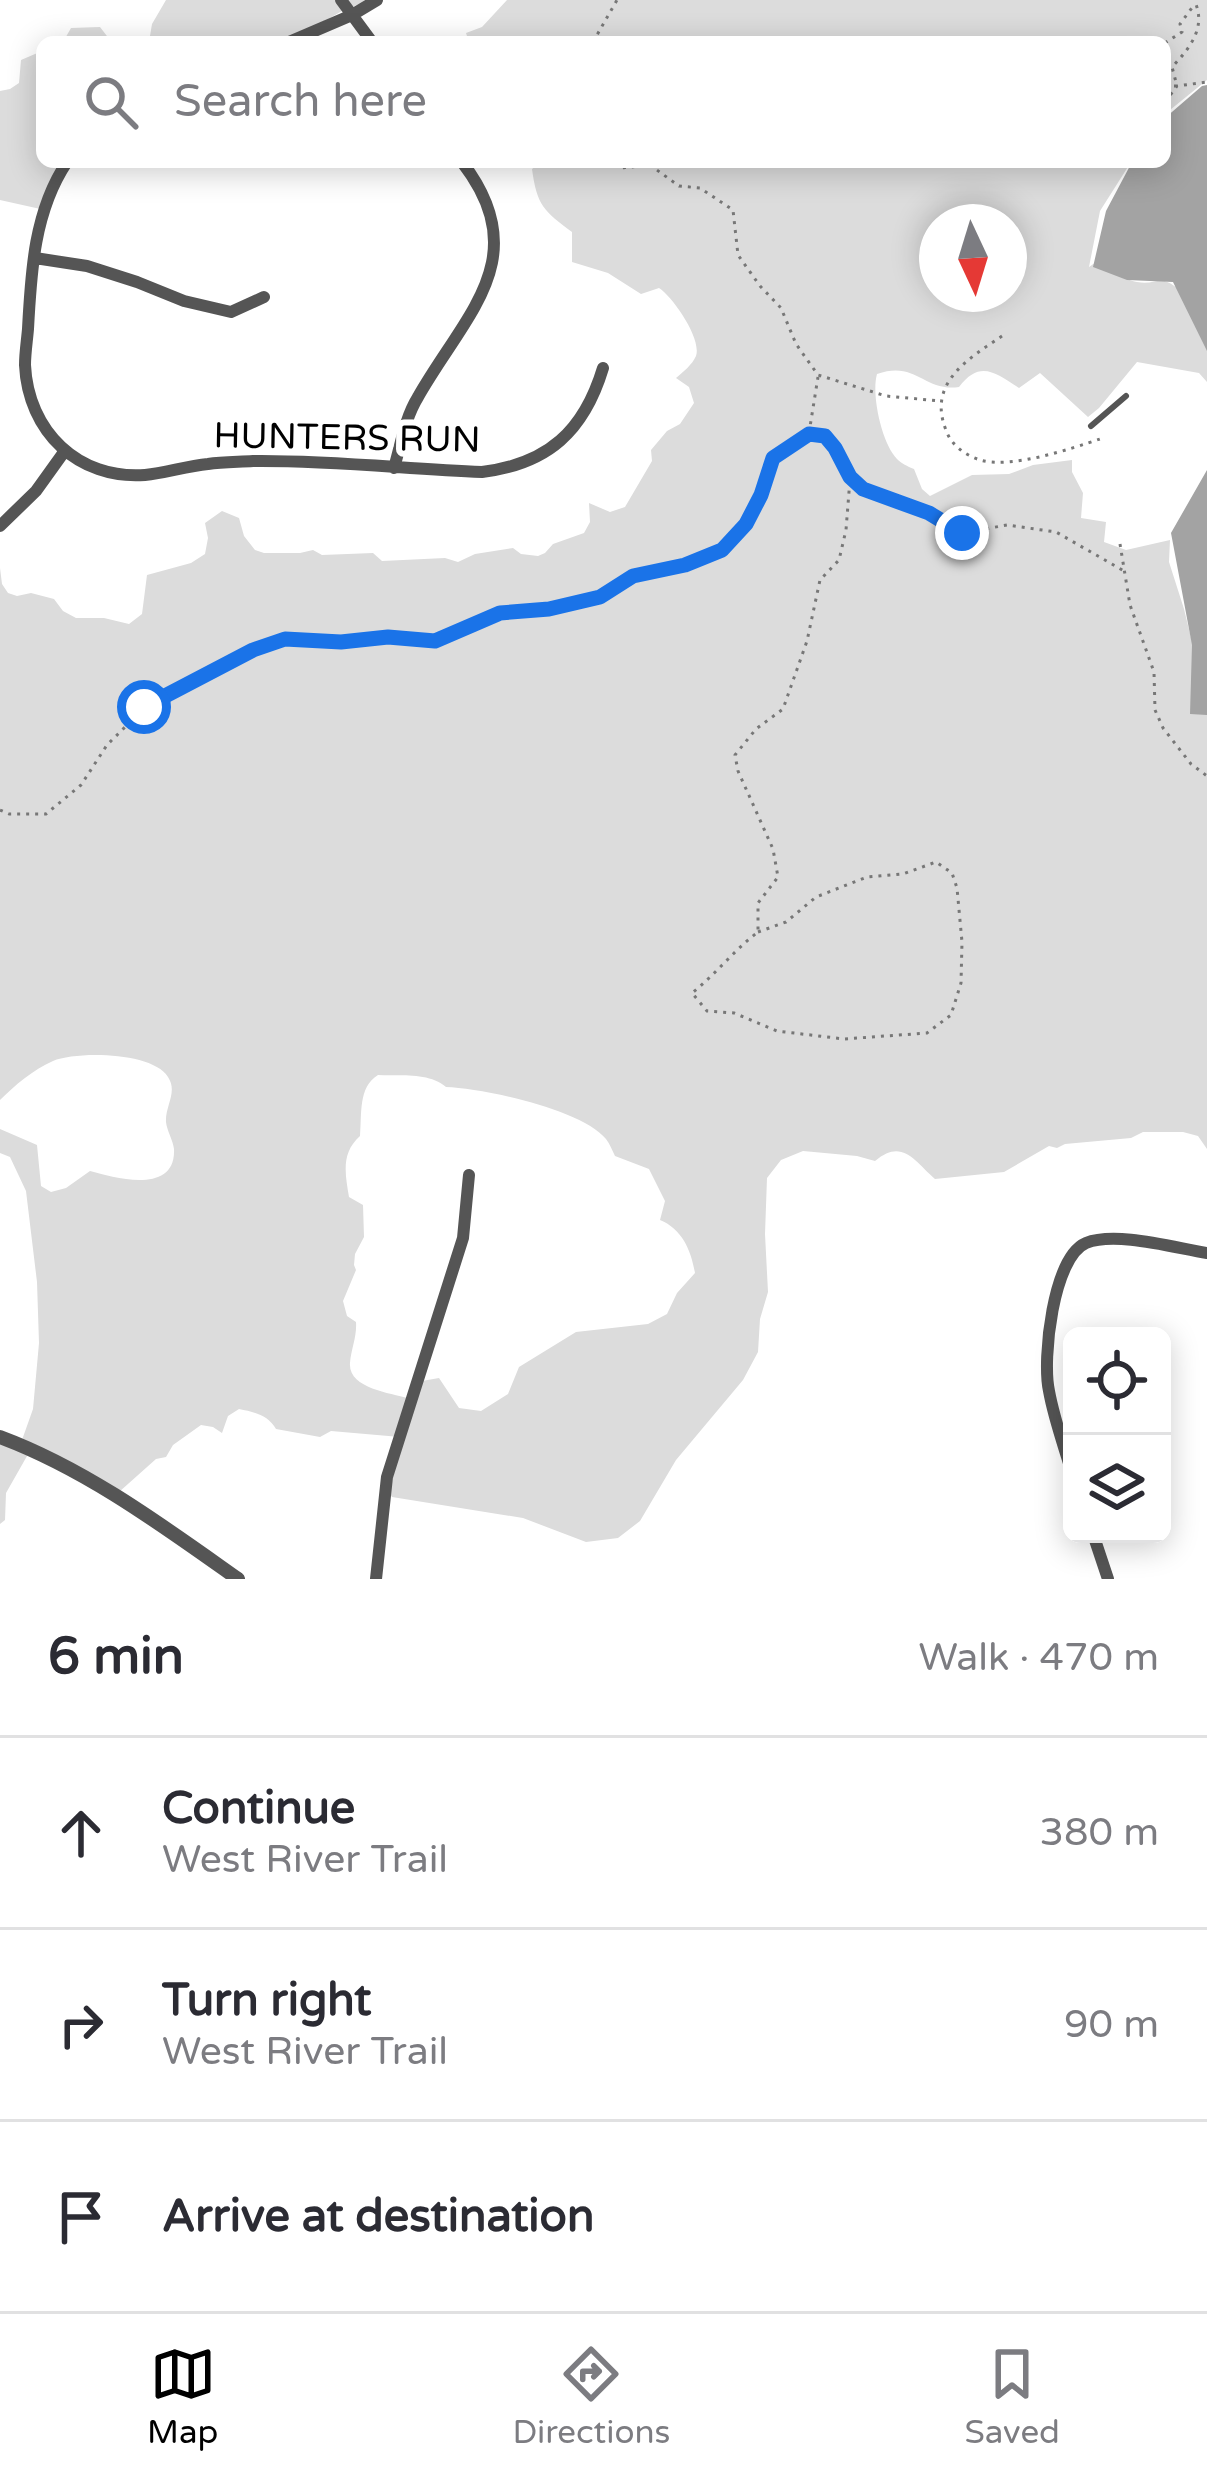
<!DOCTYPE html>
<html lang="en">
<head>
<meta charset="utf-8">
<style>
  :root { --surface:#fff; --page:#f2f2f3; --text:#2b2b33; --muted:#7c7c81; --line:#e1e1e2; --accent:#000 }
  body { margin:0; font-family:"Varela Round",sans-serif; background:var(--page); color:var(--text) }
  .controls { position:absolute; right:36px; bottom:36px; display:grid; overflow:hidden; border-radius:18px; box-shadow:0 6px 30px #0003 }
  .controls button { width:108px; height:108px; display:grid; place-items:center; padding:0; border:0; border-bottom:3px solid var(--line); background:var(--surface); color:var(--text); font:60px sans-serif }
  .compass { position:absolute; left:919px; top:204px; width:108px; height:108px; border-radius:50%; background:var(--surface); box-shadow:0 6px 30px #0003; rotate:176deg }
  .stop { position:absolute; width:36px; height:36px; margin:-27px; border:9px solid #1a73e8; border-radius:50%; background:#fff }
  .stop.end { background:#1a73e8; border-color:#fff; box-shadow:0 3px 12px #0008 }
  .list { margin:0; padding:0; list-style:none }
  h2 { display:flex; justify-content:space-between; align-items:center; height:156px; margin:0; padding:0 48px; font-size:51px }
  h2 small { font-size:39px; font-weight:400; color:var(--muted) }
  .list li { display:grid; grid-template-columns:78px 1fr auto; gap:36px; align-items:center; box-sizing:border-box; height:192px; padding:0 48px; border-top:3px solid var(--line) }
  .list b { display:block; font-size:45px; white-space:nowrap }
  .list p { margin:0; font-size:39px; white-space:nowrap; color:var(--muted) }
  .list em { font-size:39px; font-style:normal; color:var(--muted) }
  .icon { flex:none; width:66px; height:66px; fill:none; stroke:currentColor; stroke-width:2; stroke-linecap:round; stroke-linejoin:round }
  .map { position:relative; flex:none; width:1207px; height:1579px; overflow:hidden }
  .search { position:absolute; background:var(--surface); box-shadow:0 6px 30px #0003; left:36px; right:36px; top:36px; height:132px; display:flex; align-items:center; gap:30px; box-sizing:border-box; padding:0 42px; border-radius:18px; color:var(--muted); font-size:45px }
  .sheet { height:732px; background:var(--surface) }
  nav { display:flex; justify-content:space-around; align-items:center; box-sizing:border-box; height:168px; border-top:3px solid var(--line); background:var(--surface); font-size:33px; color:var(--muted) }
  nav a { display:grid; justify-items:center; gap:6px }
  nav .on { color:var(--accent) }
  .map>svg:first-child { display:block }
</style>
</head>
<body>
<div class="map">
<svg width="1207" height="1579" viewBox="0 0 1207 1579">
  <rect width="100%" height="100%" fill="#fff"/>
  <path fill="#dcdcdc" fill-rule="evenodd" d="M166 0H369L342 11 288 42H149L152 24Z
    M507 0H1207V80L1165 114V42H469L466 33 482 27Z
    M100 27 110 40 117 42H63L71 28Z
    M42 51V162H69L45 210 0 200V91L10 89 19 83 21 60Z
    M542 162H1131L1100 211 1089 267 1099 260C1106 264 1113 266 1119 270 1130 278 1123 279 1137 282 1156 286 1160 273 1178 289L1207 345V382L1199 373 1137 362 1099 408 1088 417 1040 373 1019 388C996 373 980 359 959 387 924 392 916 360 877 374 871 395 882 444 897 459 902 464 907 466 914 469L922 489 930 496 972 475 1009 474 1033 465 1072 460V472L1083 493 1081 518 1106 522 1104 542 1126 550 1170 540 1169 562 1184 609 1207 703V1149L1198 1136 1183 1132H1143L1131 1138 1065 1144 1057 1148 1049 1146 1004 1172 935 1179C914 1160 902 1138 875 1161L857 1156 803 1151 781 1160 767 1178 765 1234 768 1292 760 1319 758 1352 743 1380 676 1460 640 1521 618 1538 586 1542 523 1518 392 1497 390 1494 400 1437 331 1431 320 1437 276 1429C268 1415 254 1412 239 1409L228 1416 222 1433 213 1427 201 1425 173 1445 166 1457 156 1459 119 1492 31 1449 6 1493 5 1520 0 1524V1433L22 1440 33 1409 39 1343 37 1282 26 1191 10 1157 0 1153V1129L37 1145 41 1186 51 1192 66 1188 90 1171C115 1178 176 1195 174 1149 173 1140 167 1131 166 1122 165 1106 178 1092 168 1077 153 1052 77 1051 53 1061 34 1069 14 1086 0 1100V568L2 584 8 593 17 596 31 593 54 599 63 611 76 618H104L129 624 142 614 147 575 191 563 205 554 208 538 205 523 222 511 239 518 244 536 255 550 264 553H300L313 550 322 555 373 553 382 561 445 558 458 562 475 554 513 548 521 554 538 556 545 553 553 544 584 533 590 522 589 503 610 512 625 507 652 461 651 450 667 431 680 424 694 403 689 387 676 378C683 372 692 365 696 356 702 339 673 297 659 288L641 294 608 273 572 262V232C544 211 537 206 532 169ZM937 222H1009V294H937ZM378 1075C400 1076 429 1072 446 1087 483 1088 583 1110 606 1139 610 1144 612 1150 615 1156L649 1169 665 1201 660 1220C682 1229 691 1250 695 1273L677 1293 667 1314 648 1324 576 1332 519 1367 508 1394 481 1411 459 1408 439 1378 422 1381 408 1398C390 1393 348 1388 350 1363 351 1349 357 1337 356 1322L347 1316 343 1301 356 1270 354 1265 355 1254 364 1237 363 1205 349 1197C345 1173 341 1153 360 1136 362 1114 358 1087 378 1075Z"/>
  <path fill="#a3a3a3" d="M1207 85V351L1173 282 1127 280 1093 267 1106 211 1132 162H1165V118L1202 86Z
    M1207 470V715L1190 714 1192 645 1171 533Z"/>
  <g fill="none" stroke-linecap="round" stroke-linejoin="round">
    <path stroke="#777" stroke-width="3" stroke-dasharray="3 6" stroke-linecap="butt" d="M593 42 617 0
      M1165 43 1182 32 1180 24 1194 5
      M1165 86H1177L1172 67C1191 47 1207 26 1194 0
      M1165 102 1177 86 1207 82
      M606 162 621 168 650 165 679 186 700 188 733 210 738 255 760 286 781 308 796 344 818 375 886 396 940 401
      M1002 336C968 359 927 383 946 430 951 445 965 455 980 460 1012 469 1070 449 1100 439
      M809 433 818 377
      M1120 544 1130 605 1154 672 1155 710 1163 728 1191 764 1207 776
      M0 810 9 814H46L81 785 107 745 144 708 253 650 285 639 341 642 389 637 435 641 501 613 549 609 600 597 633 576 685 565 722 550 746 524 761 495 773 458 809 434 825 436 850 477 863 489 929 513 962 533 1007 525 1056 532 1124 571
      M758 932 786 922 816 897 867 877 903 874 936 862 952 873 957 888 962 942 961 983 951 1015 927 1033 844 1039 777 1031 734 1013 707 1011 692 993C716 974 734 950 758 932V903L778 877 773 849 738 771 735 755 756 729 783 709 807 641 820 580 839 560 846 530 850 479"/>
    <path stroke="#555" stroke-width="6" d="M1091 426 1126 396"/>
    <path stroke="#555" stroke-width="12" d="M341 0 372 42
      M289 42 352 15 377 0
      M67 162C34 211 31 272 28 329 27 341 25 353 25 365 28 431 78 480 145 475 166 473 186 466 208 464 222 462 238 462 253 461 329 460 406 469 482 472 548 464 584 431 603 368
      M35 258 87 266 137 282 184 301 231 312 264 297
      M394 468C401 444 405 418 418 397 465 314 536 258 462 162
      M0 526 36 491 64 452
      M1072 1473C1064 1446 1054 1419 1049 1391 1042 1359 1053 1257 1086 1243 1116 1231 1175 1248 1207 1253
      M1093 1534 1108 1579
      M376 1579 387 1477 463 1238 469 1175"/>
    <path stroke="#555" stroke-width="14" d="M0 1437C86 1469 163 1526 238 1579"/>
  </g>
  <g fill="none" stroke-linecap="round" stroke-linejoin="round">
    <path stroke="#1a73e8" stroke-width="15" d="M144 707 253 650 285 639 341 642 388 637 435 641 500 613 549 609 600 597 633 576 685 565 722 550 746 524 761 495 773 458 809 434 825 436 835 448 850 477 863 489 929 513 962 533"/>
  </g>
  <g text-anchor="middle" dominant-baseline="central" stroke-width="12" stroke-linejoin="round" paint-order="stroke">
    <g font-size="36" fill="#000" stroke="#fff">
      <text transform="translate(347 438) rotate(1)">HUNTERS RUN</text>
    </g>
  </g>
</svg>
<div class="controls">
<button><svg class="icon" aria-label="locate" viewBox="0 0 24 24"><circle cx="12" cy="12" r="6"/><path d="M12 2v4M12 18v4M2 12h4M18 12h4"/></svg></button>
<button><svg class="icon" aria-label="layers" viewBox="0 0 24 24"><path d="M12 4l9 5-9 5-9-5zM3 14l9 5 9-5"/></svg></button>
</div>
<svg class="compass" viewBox="-18 -18 36 36"><path d="M0-13l5 13h-10z" fill="#e53935"/><path d="M0 13l5-13h-10z" fill="#7c7c81"/></svg>
<div class="stop" style="left:144px;top:707px"></div>
<div class="stop end" style="left:962px;top:533px"></div>
<div class="search"><svg class="icon" aria-label="search" viewBox="0 0 24 24"><circle cx="10" cy="10" r="6"/><path d="M15 15l6 6"/></svg>Search here</div>
</div>
<section class="sheet">
<h2>6 min<small>Walk · 470 m</small></h2>
<ul class="list">
<li><svg class="icon" aria-label="ahead" viewBox="0 0 24 24"><path d="M12 20V5M6 11l6-6 6 6"/></svg><div><b>Continue</b><p>West River Trail</p></div><em>380 m</em></li>
<li><svg class="icon" aria-label="right" viewBox="0 0 24 24"><path d="M7 20v-9h11M14 6l5 5-5 5"/></svg><div><b>Turn right</b><p>West River Trail</p></div><em>90 m</em></li>
<li><svg class="icon" aria-label="arrive" viewBox="0 0 24 24"><path d="M6 21V4h12l-3 4 3 4H6"/></svg><div><b>Arrive at destination</b></div></li>
</ul>
</section>
<nav>
<a class="on"><svg class="icon" aria-label="map" viewBox="0 0 24 24"><path d="M3 6l6-2 6 2 6-2v14l-6 2-6-2-6 2zM9 4v14M15 6v14"/></svg>Map</a>
<a><svg class="icon" aria-label="directions" viewBox="0 0 24 24"><path d="M12 3l9 9-9 9-9-9zM9 14v-3h6M13 9l2 2-2 2"/></svg>Directions</a>
<a><svg class="icon" aria-label="saved" viewBox="0 0 24 24"><path d="M7 4h10v16l-5-4-5 4z"/></svg>Saved</a>
</nav>
</body>
</html>
